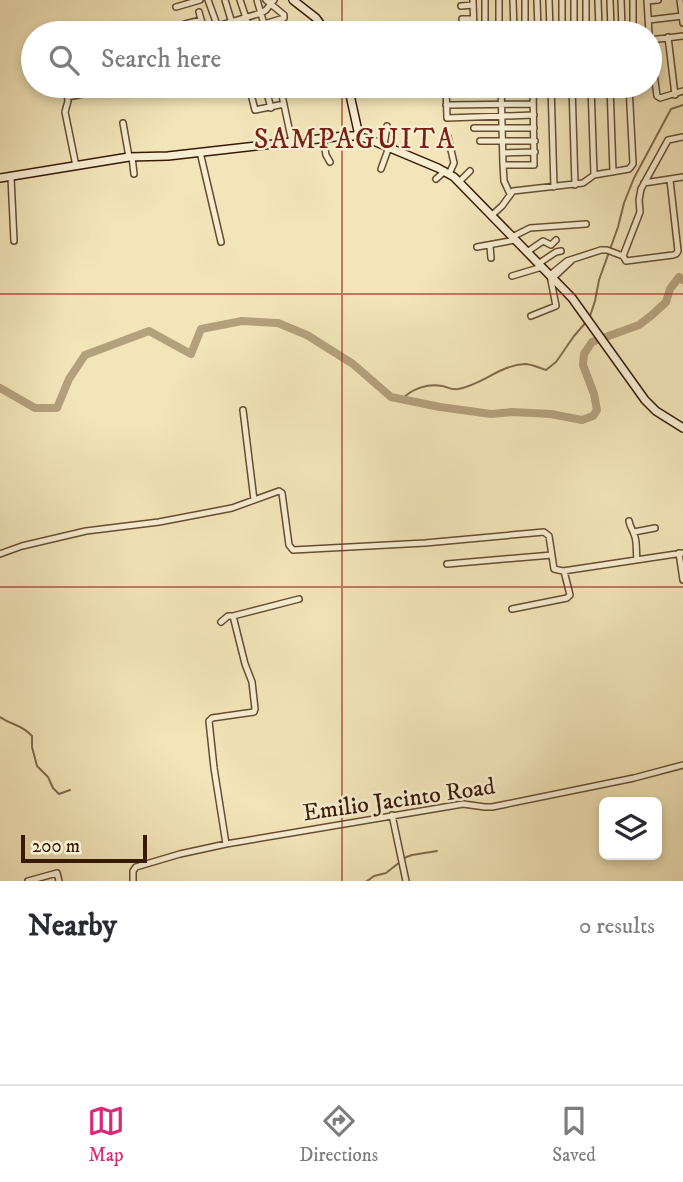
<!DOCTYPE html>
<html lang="en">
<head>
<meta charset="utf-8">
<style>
  :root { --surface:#fff; --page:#f2f2f3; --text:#2b2b33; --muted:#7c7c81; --line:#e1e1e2; --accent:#db2777 }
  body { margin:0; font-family:"IM FELL DW Pica",serif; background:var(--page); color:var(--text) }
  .controls { position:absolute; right:21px; bottom:21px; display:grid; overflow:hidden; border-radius:10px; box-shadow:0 4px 10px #0003 }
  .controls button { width:63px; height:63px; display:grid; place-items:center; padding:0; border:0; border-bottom:2px solid var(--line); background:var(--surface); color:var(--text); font:35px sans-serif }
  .scale { position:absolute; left:21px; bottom:18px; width:126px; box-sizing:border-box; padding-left:7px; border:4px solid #381a05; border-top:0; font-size:19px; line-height:24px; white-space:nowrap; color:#381a05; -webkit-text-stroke:5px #f7eed2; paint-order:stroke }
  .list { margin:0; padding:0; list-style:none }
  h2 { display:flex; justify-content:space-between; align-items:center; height:91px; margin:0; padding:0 28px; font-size:30px }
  h2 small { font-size:23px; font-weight:400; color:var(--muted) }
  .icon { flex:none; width:38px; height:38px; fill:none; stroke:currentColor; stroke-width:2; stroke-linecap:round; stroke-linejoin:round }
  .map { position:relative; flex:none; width:683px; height:881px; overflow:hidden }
  .search { position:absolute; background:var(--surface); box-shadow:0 4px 10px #0003; left:21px; right:21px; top:21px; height:77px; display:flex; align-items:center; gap:18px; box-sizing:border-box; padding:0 24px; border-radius:38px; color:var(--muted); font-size:26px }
  .sheet { height:203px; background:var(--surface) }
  nav { display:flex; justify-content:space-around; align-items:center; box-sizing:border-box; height:98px; border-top:2px solid var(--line); background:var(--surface); font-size:19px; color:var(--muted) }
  nav a { display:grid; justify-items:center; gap:4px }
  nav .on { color:var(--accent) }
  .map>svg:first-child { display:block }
</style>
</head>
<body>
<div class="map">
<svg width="683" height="881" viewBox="0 0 683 881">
  <rect width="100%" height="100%" fill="#f2e5b9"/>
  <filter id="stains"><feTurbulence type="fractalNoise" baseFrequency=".00286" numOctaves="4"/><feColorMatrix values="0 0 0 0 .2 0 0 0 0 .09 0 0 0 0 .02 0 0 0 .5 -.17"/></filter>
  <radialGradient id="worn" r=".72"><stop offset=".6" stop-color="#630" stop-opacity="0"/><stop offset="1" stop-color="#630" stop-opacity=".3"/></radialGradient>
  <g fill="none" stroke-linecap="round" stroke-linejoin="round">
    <path stroke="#826a4c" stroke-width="2" d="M590 316 595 301 599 280 618 227 624 203 634 178 671 109 683 105
      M402 399C412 389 428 383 442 386 448 387 451 390 458 389 482 385 500 365 525 364 532 364 539 368 546 370L556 362 574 336 587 321
      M0 717C13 726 21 724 32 736V747L37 766 48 777 53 788 59 794 70 790
      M404 858 412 855 437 851
      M367 881 374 876 386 873 400 862"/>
    <path stroke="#b3a07c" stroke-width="8" d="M0 388 35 408H57L69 379 85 355 149 331 191 354 201 329 242 321 278 323 307 335 353 364 391 397 440 407 491 414 512 412 551 414 582 420 593 416 597 410 594 394 583 365 584 354 592 342 639 325 652 315 666 302 670 289 679 277 683 280"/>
    <g stroke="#664d32" stroke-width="8">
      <path id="street" d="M208 0 220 33
        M225 0 235 33
        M240 0 251 33
        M257 0 264 24 284 18V15L266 0
        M473 0 474 32
        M485 0V31
        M499 0V33
        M513 0 514 31
        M525 0V31
        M537 0 538 30
        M549 0 550 30
        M562 0V30
        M574 0V30
        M586 0V30
        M598 0 599 29
        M610 0 611 29
        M621 0 622 28
        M647 0 649 33
        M680 0 683 23
        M647 1 658 0
        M461 6 473 5
        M176 7 200 0
        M199 12 204 30
        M462 19H473
        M649 20 682 16
        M185 24 201 20
        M205 33 204 30 261 13 266 10 274 0
        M464 33 631 28 633 26V0
        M668 37 675 95
        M650 40 683 36
        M650 44 657 96 660 98 683 91
        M66 86 68 101 65 112 76 166
        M249 86 255 110 284 104
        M265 86 271 108
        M280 86 292 142
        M446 86 447 118 534 115
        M501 86 503 165 504 181 510 194
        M551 86 554 187
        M572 86 575 185
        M591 86 594 175
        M610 86 613 172
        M446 92H533
        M350 93 373 86
        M68 97 92 92 93 86
        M446 105 533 104
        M123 123 129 157
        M474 128H534
        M448 137 454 163 449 174
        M323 138 326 155 330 162
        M480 141H535
        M384 145 387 126
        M200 152 221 242
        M503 153 535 152
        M132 157 134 174
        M503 165H534L533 86
        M381 169 389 147
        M11 177 14 241
        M436 179 445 171
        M670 180 678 251 676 254 673 255 626 261 623 256 640 212 639 200 641 189 668 140 683 137
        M459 182 470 171
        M644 183 683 177
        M491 216 502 206 513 191 583 183 594 175 629 169 633 164 629 86
        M512 237 530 228 586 224
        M490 246 491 258
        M477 247 515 240
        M527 252 543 241 551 245 556 240
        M538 264 556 252 561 251
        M512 276 542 267
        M553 278 572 260
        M531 316 556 306 550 275 567 261 601 250H607L623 256
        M243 410 254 500
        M629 521C630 527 633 530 635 537 637 544 636 552 637 560
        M634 532 655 528
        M679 553 683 580
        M0 554 22 546 86 531 159 522 232 508 279 491 282 493 289 545 293 550 425 543 544 532 549 536 554 569 563 571 683 553
        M447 564 552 555
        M512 609 567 598 570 595 564 571
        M221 622 228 616H233
        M392 815 406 881
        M226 844 214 768 209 721 212 718 254 712 255 709 252 682 245 664 233 616 299 599
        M28 881 57 873 59 881
        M133 881V871L136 867 180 854 226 844 463 804 485 807H492L634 778 683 765"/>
    </g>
    <g stroke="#381a05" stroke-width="10">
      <path id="secondary" d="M293 0 316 18 327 33
        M348 86 358 131 357 136
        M0 178 129 157 168 156 344 136H357L371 140 438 168 454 177 572 298 645 400 656 411 683 428"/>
    </g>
    <use href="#street" stroke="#f7eed2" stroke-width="5"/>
    <use href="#secondary" stroke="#f7eed2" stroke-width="7"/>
  </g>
  <path fill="none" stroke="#8f2418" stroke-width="2" stroke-opacity="0.55" d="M342 0V33M342 86V881M0 294H683M0 587H683"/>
  <g text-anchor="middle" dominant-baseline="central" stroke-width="5" stroke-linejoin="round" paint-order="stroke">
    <g font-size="24" fill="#381a05" stroke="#f7eed2">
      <text transform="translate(399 800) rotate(-8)">Emilio Jacinto Road</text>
    </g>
    <g font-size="28" letter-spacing="2" fill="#7a1f14" stroke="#f7eed2">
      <text x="355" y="139">SAMPAGUITA</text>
    </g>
  </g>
  <rect width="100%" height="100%" filter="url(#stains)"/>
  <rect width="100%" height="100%" fill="url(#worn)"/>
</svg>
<div class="controls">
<button><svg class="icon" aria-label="layers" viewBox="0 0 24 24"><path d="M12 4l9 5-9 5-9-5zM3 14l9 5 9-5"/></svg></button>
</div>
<div class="scale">200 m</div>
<div class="search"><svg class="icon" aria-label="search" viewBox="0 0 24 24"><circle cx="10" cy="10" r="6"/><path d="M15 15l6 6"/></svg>Search here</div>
</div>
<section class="sheet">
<h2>Nearby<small>0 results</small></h2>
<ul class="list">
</ul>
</section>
<nav>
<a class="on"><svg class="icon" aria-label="map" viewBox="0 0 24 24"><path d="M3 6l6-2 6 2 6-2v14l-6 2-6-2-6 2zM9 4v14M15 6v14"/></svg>Map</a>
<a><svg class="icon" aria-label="directions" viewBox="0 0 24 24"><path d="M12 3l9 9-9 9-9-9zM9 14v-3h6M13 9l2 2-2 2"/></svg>Directions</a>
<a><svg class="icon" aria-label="saved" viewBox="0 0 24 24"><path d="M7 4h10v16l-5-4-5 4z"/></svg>Saved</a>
</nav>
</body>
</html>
